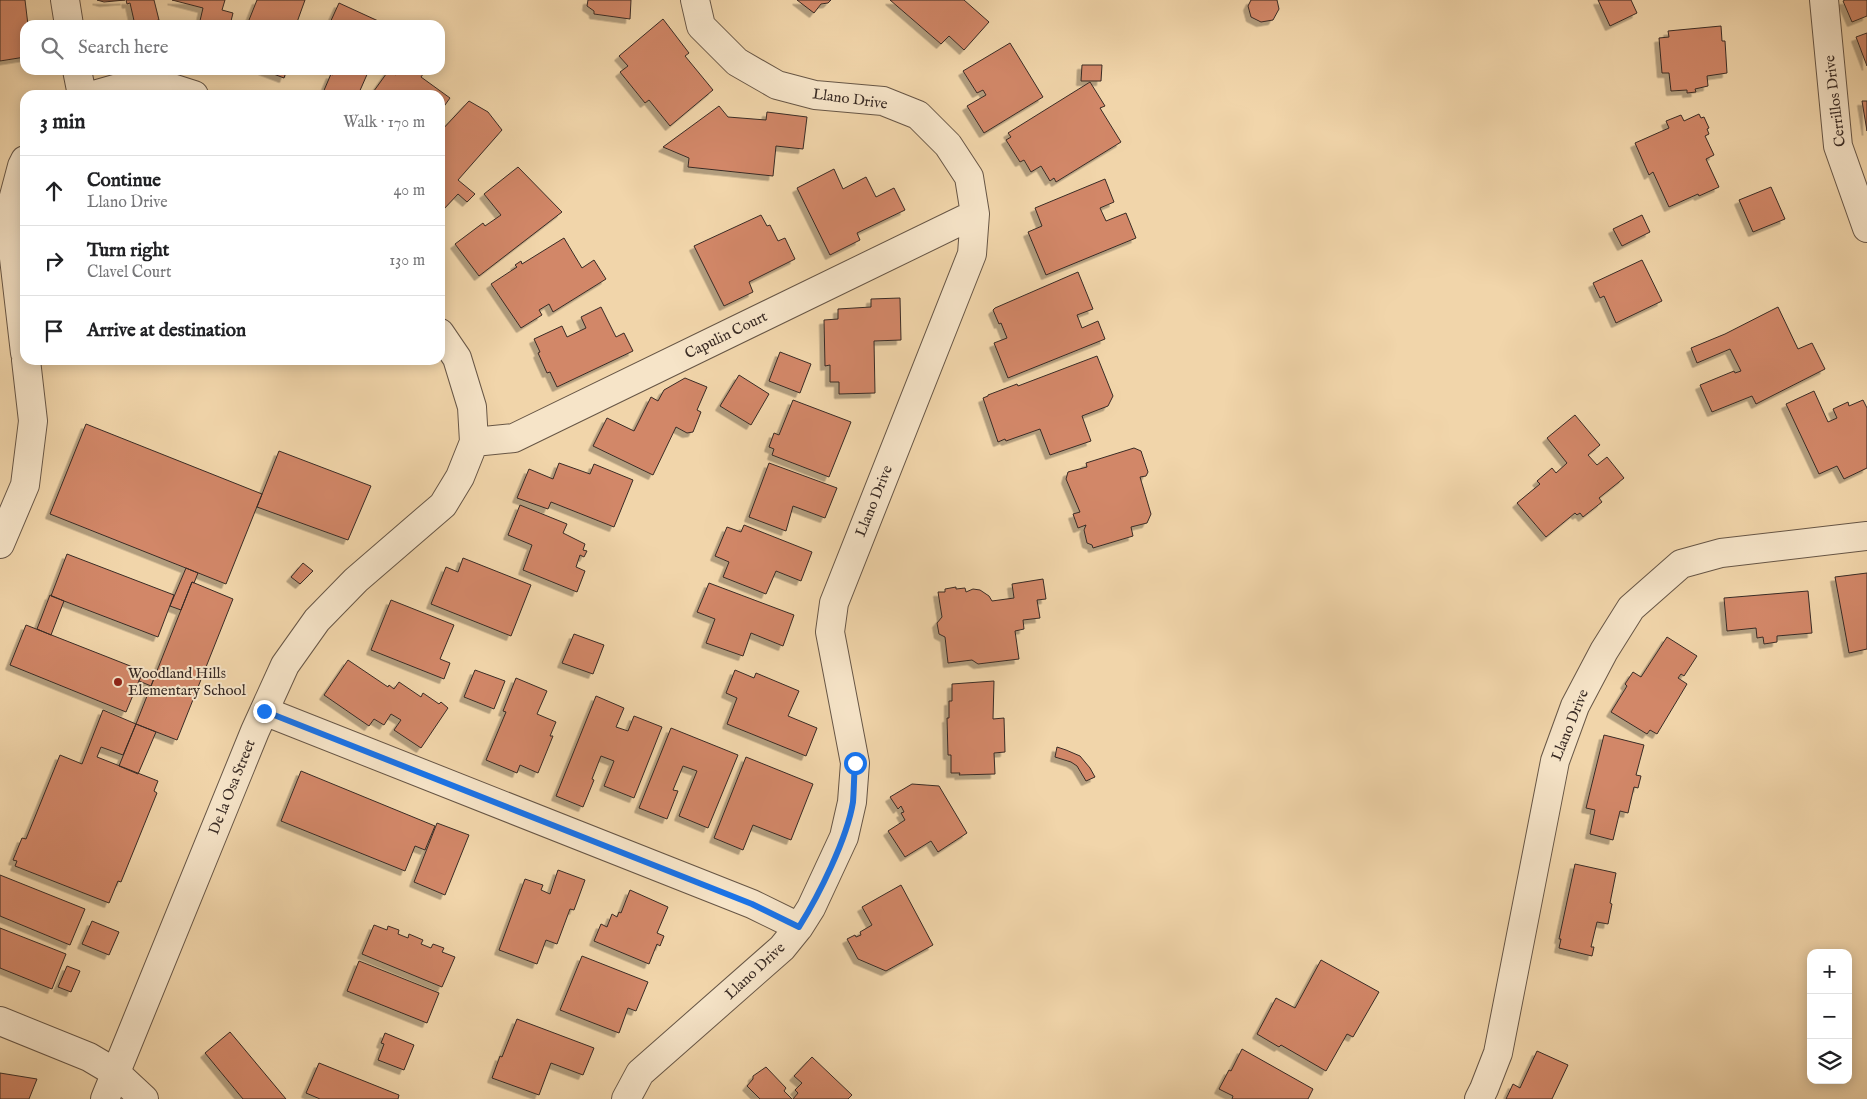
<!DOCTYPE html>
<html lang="en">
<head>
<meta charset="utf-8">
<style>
  :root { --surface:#fff; --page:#f6f6f6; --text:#202124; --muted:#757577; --line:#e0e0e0 }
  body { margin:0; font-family:"IM FELL English",serif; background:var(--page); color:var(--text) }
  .controls { position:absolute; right:15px; bottom:15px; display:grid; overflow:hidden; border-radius:10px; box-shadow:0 2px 12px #0003 }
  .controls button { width:45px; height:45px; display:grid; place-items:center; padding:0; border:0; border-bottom:1px solid var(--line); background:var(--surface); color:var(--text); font:25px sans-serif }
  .stop { position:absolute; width:15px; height:15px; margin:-11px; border:4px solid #1a73e8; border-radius:50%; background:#fff }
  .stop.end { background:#1a73e8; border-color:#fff; box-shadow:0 1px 5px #0008 }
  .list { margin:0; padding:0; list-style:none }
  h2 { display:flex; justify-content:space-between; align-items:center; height:65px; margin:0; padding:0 20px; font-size:21px }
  h2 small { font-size:16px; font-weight:400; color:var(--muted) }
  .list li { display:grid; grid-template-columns:32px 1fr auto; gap:15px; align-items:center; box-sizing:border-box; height:70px; padding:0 20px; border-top:1px solid var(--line) }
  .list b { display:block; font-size:19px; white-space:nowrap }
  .list p { margin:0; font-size:16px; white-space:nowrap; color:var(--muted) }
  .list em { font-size:16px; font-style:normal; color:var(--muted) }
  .icon { flex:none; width:28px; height:28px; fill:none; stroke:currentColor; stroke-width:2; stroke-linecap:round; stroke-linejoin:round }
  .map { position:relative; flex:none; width:1867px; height:1099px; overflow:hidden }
  .search { position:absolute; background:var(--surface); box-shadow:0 2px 12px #0003; left:20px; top:20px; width:425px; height:55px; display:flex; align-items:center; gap:12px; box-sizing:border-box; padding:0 18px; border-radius:15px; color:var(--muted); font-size:19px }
  .panel { position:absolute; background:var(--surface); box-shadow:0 2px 12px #0003; left:20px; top:90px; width:425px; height:275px; border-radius:15px }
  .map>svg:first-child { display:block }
</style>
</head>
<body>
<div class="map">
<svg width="1867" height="1099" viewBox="0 0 1867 1099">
  <defs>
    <filter id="shadow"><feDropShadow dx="-4.5" dy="4.5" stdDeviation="0" flood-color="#0004"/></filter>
  </defs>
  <rect width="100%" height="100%" fill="#f1d5aa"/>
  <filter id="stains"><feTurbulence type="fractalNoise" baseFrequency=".004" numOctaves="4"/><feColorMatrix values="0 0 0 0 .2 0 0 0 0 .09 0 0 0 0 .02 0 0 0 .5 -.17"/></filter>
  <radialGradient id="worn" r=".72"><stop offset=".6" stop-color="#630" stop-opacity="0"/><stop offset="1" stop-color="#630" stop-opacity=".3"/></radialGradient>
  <path fill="#d28767" stroke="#392b25" filter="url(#shadow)" d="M0 0H25L28 25H25V57L0 61Z
    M97 0H125L104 2Z
    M126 0H154L159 20 135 25 130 3 127 4Z
    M172 0H225L222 10 233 13 230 25H199L203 8Z
    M257 0H305L296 25H247Z
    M588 0H631L630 19 594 14V11L587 6Z
    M797 0H831L828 3 821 4 814 13Z
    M890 0H964L989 22 964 50 949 36 941 44Z
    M1251 0H1277L1279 9 1273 20 1261 22 1251 17 1248 6Z
    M1598 0H1631L1637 13 1610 26Z
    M1845 0H1867V16L1852 22 1843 1Z
    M339 3 387 25H329Z
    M663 19 689 53 685 56 713 90 670 126 649 100 645 103 620 72 628 66 619 56Z
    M1721 26 1722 41H1725L1727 73 1707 76 1708 86 1695 89 1696 92 1687 93V90L1671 91 1669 73H1662L1659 38 1669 37 1668 31Z
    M1867 33V66L1856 37Z
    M1010 43 1043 97 984 133 967 106 986 95 983 90 977 93 963 71Z
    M1082 65H1102L1101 81H1081Z
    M263 70H290L289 73 286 72 284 78Z
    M335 70H369L358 95H322L331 74 333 75Z
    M389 70 396 75 400 70H426L421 77 450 98 440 112V95H371Z
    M1090 82 1105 106 1100 108 1121 142 1056 182 1054 178 1050 181 1041 166 1031 172 1024 160 1020 162 1006 140 1011 137 1008 133Z
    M469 101 488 112 502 130 458 180 475 194 467 202 458 194 443 210 440 207V174L442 172 440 170V132Z
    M1862 101H1867V131Z
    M719 106 728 117 766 120 767 112 807 117 803 149 776 146 773 176 688 167 689 158 663 147Z
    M1699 114 1701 118 1704 117 1709 128 1707 129 1709 134 1705 136 1714 155 1706 159 1719 187 1699 196 1698 194 1669 207 1653 172 1649 175 1635 143 1669 128 1666 121 1681 115 1684 121Z
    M518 167 562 212 479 276 455 244 483 223 485 226 501 215 484 194Z
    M834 169 843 189 866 177 876 197 894 188 905 210 857 233 860 240 830 255 797 188Z
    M1105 179 1114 202 1100 208 1106 221 1126 213 1136 238 1046 275 1028 232 1042 226 1035 208Z
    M1771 187 1785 219 1753 232 1739 200Z
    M761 215 767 226 770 225 778 241 785 238 795 259 749 282 753 292 724 306 694 246Z
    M1642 215 1650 232 1622 246 1613 229Z
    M564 238 582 268 594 260 606 279 553 312 549 304 539 310 542 315 521 328 491 284 517 267 515 265 521 261 522 264Z
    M1642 260 1662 301 1616 323 1604 296 1600 298 1593 283Z
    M1078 272 1093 309 1077 315 1082 328 1098 321 1105 339 1008 378 994 343 1007 338 1001 323 999 324 993 310 995 308Z
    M900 298 901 340 874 341 875 393 839 394V382H830V365L825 366 824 320 838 319V309L871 307V299Z
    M601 307 616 337 624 333 633 351 557 387 550 372 547 373 538 353 540 352 534 339 562 326 567 337 586 328 581 317Z
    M1778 307 1798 349 1812 343 1825 369 1756 404 1752 396 1712 412 1700 385 1734 371 1735 373 1741 371 1730 349 1697 363 1691 348 1725 334Z
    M780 352 811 364 800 393 769 381Z
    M1097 356 1113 396 1108 406 1082 416 1091 441 1050 455 1040 429 1006 441 1005 439 998 442 983 398 988 396V395L1017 384 1018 386Z
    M739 375 769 394 751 425 720 406Z
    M685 378 707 387 697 410 701 412 693 432 687 433 676 427 653 475 593 446 607 418 634 431 651 397 658 401 664 390Z
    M1814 391 1828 422 1837 418 1833 409 1848 402 1849 406 1863 400 1867 408V468L1844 479 1837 466 1819 474 1786 404Z
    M793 400 851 422 829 477 772 455 774 449 769 447 774 433 779 435Z
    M1575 415 1600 445 1588 455 1597 465 1607 457 1624 478 1599 498 1602 502 1583 517 1580 513 1577 515 1575 513 1546 537 1517 503 1540 484 1537 481 1552 468 1556 473 1567 463 1547 438Z
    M86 424 262 494 226 584 50 514Z
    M1134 448 1141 451 1148 472 1146 476 1140 477 1151 514 1147 523 1131 527 1133 536 1093 548 1092 545 1087 543 1084 530 1086 525 1078 528 1073 514 1080 512 1066 479 1068 472 1087 467 1086 463Z
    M279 451 371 486 348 540 257 507Z
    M559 463 590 474 594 464 633 480 614 527 551 502 548 509 517 498 529 469 553 479Z
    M769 463 837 488 825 518 793 506 786 531 749 517Z
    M520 505 567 524 563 533 585 544 583 550 587 551 584 557 580 555 576 567 585 571 577 592 523 570 532 545 508 535Z
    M744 525 812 552 801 581 776 571 766 594 723 577 729 562 715 556 727 527 741 532Z
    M67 554 174 595 158 637 51 596Z
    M463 558 531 585 511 636 431 604 446 567 458 572Z
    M303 563 313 571 300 584 291 577Z
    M186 568 198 573 194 583 192 582 181 610 170 606Z
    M1867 573V649L1849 653 1835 577Z
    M1043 579 1046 599 1037 600 1040 618 1023 620 1024 629 1015 631 1019 659 978 664 972 660 948 663 945 637 939 634 937 623 942 617 938 592H945V589L956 587V589L965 588 966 592 973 589 980 590 989 596 992 601 1014 598 1012 584Z
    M192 582 233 599 177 740 136 724Z
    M709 583 794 615 783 646 751 633 743 656 706 643 715 619 697 612Z
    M1808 591 1812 633 1777 636V642L1764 644 1763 637 1757 638 1756 628 1727 631 1724 598Z
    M50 595 64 601 51 635 37 629Z
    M391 600 454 625 440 659 450 663 444 679 371 650Z
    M26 625 143 671 126 712 10 665Z
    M574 634 604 645 593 674 562 663Z
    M1667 637 1697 656 1684 676 1681 674 1678 678 1687 684 1657 734 1650 730 1647 734 1611 712 1627 686 1625 684 1633 672 1641 677Z
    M348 660 388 687 389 685 394 689 399 682 421 697 423 693 439 704 441 702 448 708 421 748 394 730 401 720 391 714 384 725 374 719 369 726 324 695Z
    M475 670 505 681 494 709 464 697Z
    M735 670 754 678 756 673 799 691 788 716 817 728 806 756 727 724 737 698 726 693Z
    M143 671 155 676 151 686 139 681Z
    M516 678 547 691 537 714 556 722 550 736H553L538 773 520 765 517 773 486 760 506 712 503 711Z
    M994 681 993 719 1004 718 1005 752 994 753 995 774 959 775 960 773H951V755H948L947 718H949V701H952V684Z
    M596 696 624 708 616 727 628 731 634 716 662 727 634 798 604 786 614 761 601 756 592 779 594 780 583 807 556 796Z
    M103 710 136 724 123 755 101 747 97 757 158 781 154 791 157 793 121 882 118 881 109 903 15 866 17 861 13 860 22 838 26 839 60 755 82 764Z
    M136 724 156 732 138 774 119 766Z
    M671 728 738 755 708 828 679 816 697 771 683 766 673 790 678 791 667 819 639 808Z
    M1604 735 1644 745 1636 775 1641 776 1638 788 1634 787 1628 813 1620 811 1613 840 1590 834 1595 810 1586 808Z
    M1057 747 1066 750 1080 756 1090 768 1095 777 1086 781 1077 766 1071 762 1055 757Z
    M746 757 813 784 791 840 753 825 743 850 714 838Z
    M301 771 435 826 425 850 415 846 405 871 281 821Z
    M912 784 939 786 967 833 938 852 931 841 905 857 888 831 905 820 901 813 904 812 901 806 898 809 890 797Z
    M437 823 469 835 445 895 414 882Z
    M1575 864 1616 873 1610 903 1612 904 1608 924 1597 922 1591 947H1594L1592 956 1559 948 1561 939H1559Z
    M558 870 585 880 574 910 570 909 557 944 546 940 537 964 499 950 525 879 543 885 541 890 550 894Z
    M0 875 85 909 70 945 0 916Z
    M901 885 933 945 886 971 858 959 847 939 855 935 856 937 861 935 860 932 872 925 862 907Z
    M630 890 668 907 657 933 664 936 660 946 657 944 649 964 594 941 601 924 607 927 612 914 617 917 619 912 621 913Z
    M92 921 119 932 109 955 82 944Z
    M374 925 387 930 388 926 399 930 398 934 408 938 409 934 423 940 421 944 431 948 433 944 444 948 442 952 455 957 442 987 362 954Z
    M0 928 66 954 52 989 0 968Z
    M582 956 648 982 636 1011 628 1008 619 1033 560 1010Z
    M1321 960 1379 992 1353 1037 1347 1034 1326 1071 1281 1045 1279 1047 1257 1034 1276 998 1295 1008Z
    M359 961 439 993 427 1023 347 991Z
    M67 966 80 971 71 992 58 987Z
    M517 1019 594 1048 583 1075 551 1063 539 1095 492 1078 500 1056 502 1057Z
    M230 1032 286 1099H243L205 1053Z
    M385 1033 414 1045 404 1070 378 1060 384 1044 381 1043Z
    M1242 1049 1313 1089 1308 1099H1232L1233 1096 1219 1089 1229 1070 1231 1071Z
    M1537 1051 1568 1065 1552 1099H1506L1513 1084 1520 1088Z
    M812 1057 852 1095 848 1099H793L798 1093 795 1090 802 1083 794 1076Z
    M319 1063 399 1095 398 1099H320L306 1093Z
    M766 1067 786 1088 784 1091 792 1099H760L747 1086 753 1079V1076Z
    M0 1073 37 1079 29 1099H0Z"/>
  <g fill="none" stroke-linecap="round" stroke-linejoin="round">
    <g stroke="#675646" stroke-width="30">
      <path id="minor" d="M65 0 69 25
        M1824 0 1838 146 1867 228
        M77 70 82 95
        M94 95 129 85 169 87 194 95
        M25 160 22 166 9 215 25 353
        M474 442 514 438 975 214
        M0 544 25 485 33 421 26 360
        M264 711 752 904 799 927
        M105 1099 255 731 285 665 317 620 356 580 443 505 460 477 474 442 472 407 457 358 440 333
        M626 1099 640 1073 782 948 799 927 811 908 844 837 852 802 855 763 830 632 834 603 972 254 975 214 969 177 948 145 918 115 883 101 815 95 777 85 737 62 701 26 695 0
        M1479 1099 1484 1089 1498 1053 1555 761 1575 706 1604 651 1631 608 1681 564 1721 553 1867 536"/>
    </g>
    <g stroke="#675646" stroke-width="30">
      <path id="tertiary" d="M0 1021 89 1057 116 1073 144 1099"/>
    </g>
    <use href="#minor" stroke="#f6e4c8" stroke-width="28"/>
    <use href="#tertiary" stroke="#f6e4c8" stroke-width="28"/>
  </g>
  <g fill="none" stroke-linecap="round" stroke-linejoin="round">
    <path stroke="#1a73e8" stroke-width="6" d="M264 711 752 904 799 927C819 895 847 839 853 802 854 789 854 775 855 763"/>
  </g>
  <circle fill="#8f2418" stroke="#f6e4c8" stroke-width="2" cx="118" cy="682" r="5"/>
  <g text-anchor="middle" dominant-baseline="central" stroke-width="4" stroke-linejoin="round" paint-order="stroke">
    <g font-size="15" fill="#392b25" stroke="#f6e4c8">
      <text transform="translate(850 99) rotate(8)">Llano Drive</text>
      <text transform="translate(1835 101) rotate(-97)">Cerrillos Drive</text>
      <text transform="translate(726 335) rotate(-26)">Capulin Court</text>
      <text transform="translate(874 501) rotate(-68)">Llano Drive</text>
      <text transform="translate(1570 725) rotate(-68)">Llano Drive</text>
      <text transform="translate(232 787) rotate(-68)">De la Osa Street</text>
      <text transform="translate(755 971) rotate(-43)">Llano Drive</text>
    </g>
    <g font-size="15" fill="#392b25" stroke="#f6e4c8" text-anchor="start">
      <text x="128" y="673">Woodland Hills<tspan x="128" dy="17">Elementary School</tspan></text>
    </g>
  </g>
  <rect width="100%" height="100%" filter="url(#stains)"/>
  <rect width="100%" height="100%" fill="url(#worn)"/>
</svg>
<div class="controls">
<button>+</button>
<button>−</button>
<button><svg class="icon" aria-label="layers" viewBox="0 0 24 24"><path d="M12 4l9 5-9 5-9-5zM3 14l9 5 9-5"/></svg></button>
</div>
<div class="stop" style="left:855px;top:763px"></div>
<div class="stop end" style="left:264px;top:711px"></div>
<div class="search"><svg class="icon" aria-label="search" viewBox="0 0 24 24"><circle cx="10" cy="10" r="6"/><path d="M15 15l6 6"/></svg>Search here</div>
<section class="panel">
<h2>3 min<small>Walk · 170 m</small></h2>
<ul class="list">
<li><svg class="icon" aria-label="ahead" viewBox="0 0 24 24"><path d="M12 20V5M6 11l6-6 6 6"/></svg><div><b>Continue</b><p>Llano Drive</p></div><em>40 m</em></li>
<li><svg class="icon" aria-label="right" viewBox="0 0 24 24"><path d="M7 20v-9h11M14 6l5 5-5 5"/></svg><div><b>Turn right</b><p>Clavel Court</p></div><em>130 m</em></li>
<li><svg class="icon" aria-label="arrive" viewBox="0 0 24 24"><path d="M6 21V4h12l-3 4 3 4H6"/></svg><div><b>Arrive at destination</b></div></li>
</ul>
</section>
</div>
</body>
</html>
